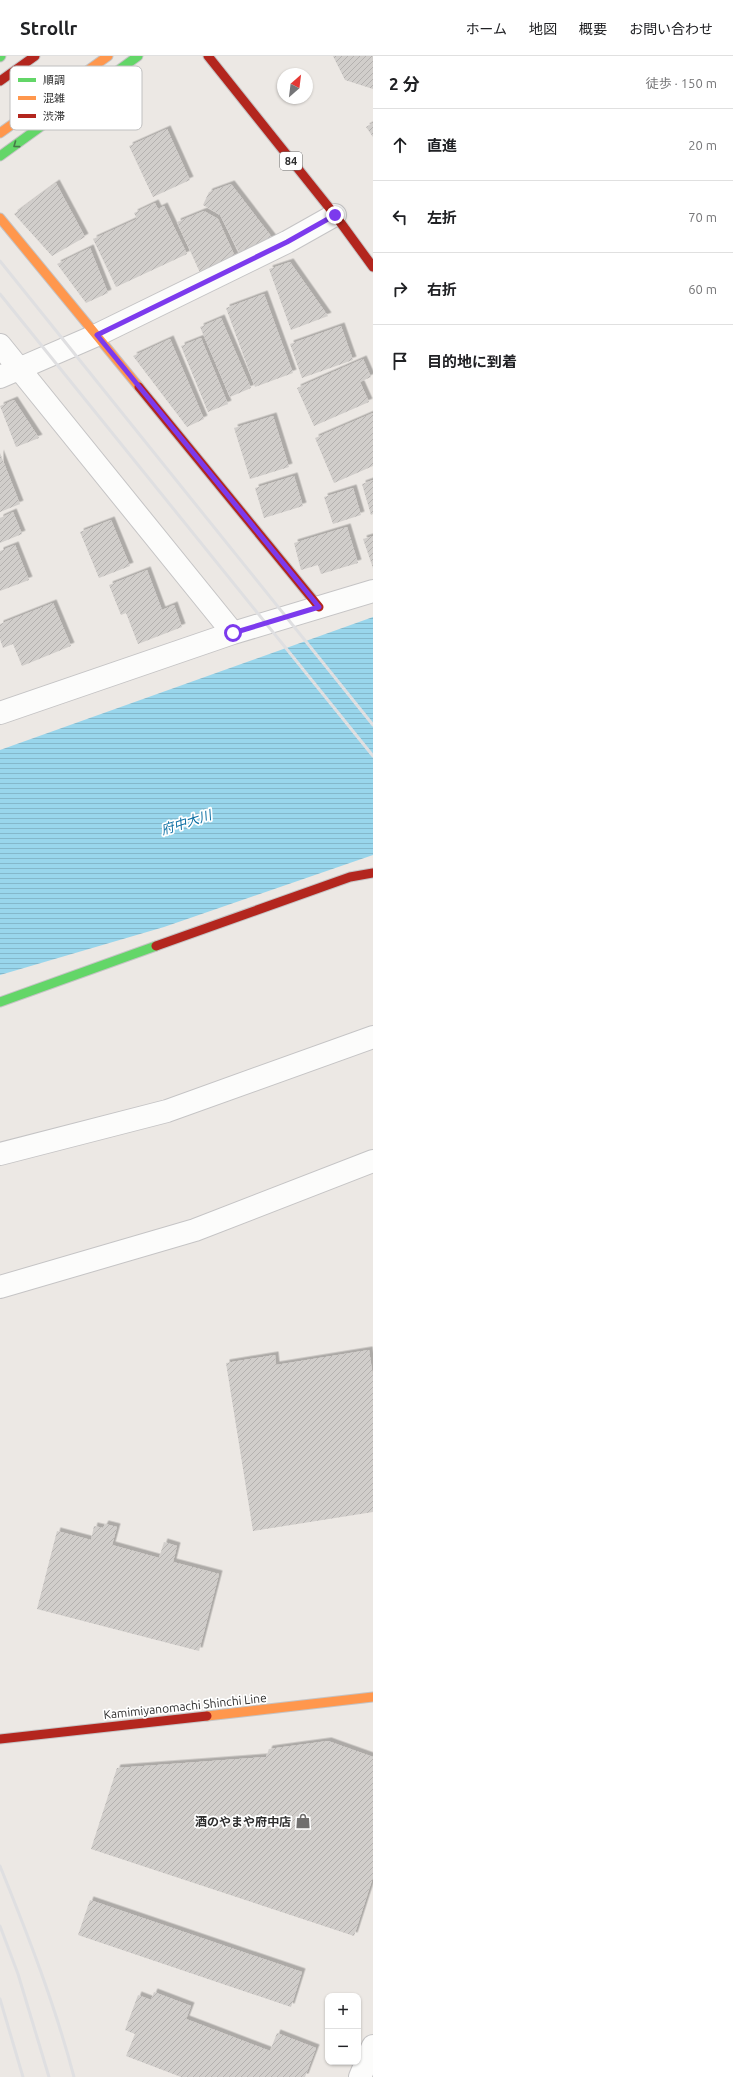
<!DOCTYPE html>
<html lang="ja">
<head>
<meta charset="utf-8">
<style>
  :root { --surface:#fff; --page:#f2f2f2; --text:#202124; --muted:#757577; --line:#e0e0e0 }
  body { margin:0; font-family:Ubuntu,"Noto Sans JP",sans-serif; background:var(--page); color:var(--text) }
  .controls { position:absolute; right:12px; bottom:12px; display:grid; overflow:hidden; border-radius:8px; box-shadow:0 1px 3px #0004 }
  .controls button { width:36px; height:36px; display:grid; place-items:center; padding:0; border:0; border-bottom:1px solid var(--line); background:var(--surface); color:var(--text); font:20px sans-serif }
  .compass { position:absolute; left:277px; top:12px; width:36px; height:36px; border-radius:50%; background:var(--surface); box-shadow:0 1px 3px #0004; rotate:28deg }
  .stop { position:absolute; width:12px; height:12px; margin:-9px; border:3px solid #7c3aed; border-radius:50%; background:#fff }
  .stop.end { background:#7c3aed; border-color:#fff; box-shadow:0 1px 4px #0008 }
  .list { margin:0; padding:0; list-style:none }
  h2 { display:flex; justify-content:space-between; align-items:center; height:52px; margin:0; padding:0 16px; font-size:17px }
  h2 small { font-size:13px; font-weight:400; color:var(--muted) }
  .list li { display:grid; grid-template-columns:26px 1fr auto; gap:12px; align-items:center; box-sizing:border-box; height:72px; padding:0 16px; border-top:1px solid var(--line) }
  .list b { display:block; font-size:15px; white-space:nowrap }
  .list em { font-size:13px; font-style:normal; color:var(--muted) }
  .icon { flex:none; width:22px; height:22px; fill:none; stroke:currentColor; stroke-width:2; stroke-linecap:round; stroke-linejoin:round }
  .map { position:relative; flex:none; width:373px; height:2021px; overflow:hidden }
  header { display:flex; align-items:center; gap:24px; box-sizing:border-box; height:56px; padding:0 20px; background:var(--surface); border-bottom:1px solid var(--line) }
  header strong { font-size:19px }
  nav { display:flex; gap:22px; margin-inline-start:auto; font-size:14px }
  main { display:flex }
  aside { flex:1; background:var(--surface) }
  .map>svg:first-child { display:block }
</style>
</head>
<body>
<header>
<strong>Strollr</strong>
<nav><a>ホーム</a><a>地図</a><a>概要</a><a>お問い合わせ</a></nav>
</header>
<main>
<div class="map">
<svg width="373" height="2021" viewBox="0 0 373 2021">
  <defs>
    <pattern id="water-rules" width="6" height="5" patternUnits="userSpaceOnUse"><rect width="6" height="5" fill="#99d6ec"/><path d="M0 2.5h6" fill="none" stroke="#84b8cb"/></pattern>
    <pattern id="building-hatch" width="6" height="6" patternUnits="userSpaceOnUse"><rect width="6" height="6" fill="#d1cecb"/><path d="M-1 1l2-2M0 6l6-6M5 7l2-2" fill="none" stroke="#b4b1af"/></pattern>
    <filter id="shadow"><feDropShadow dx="3.5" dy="-3.5" stdDeviation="0" flood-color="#0004"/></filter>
  </defs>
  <rect width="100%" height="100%" fill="#ece8e4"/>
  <path fill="url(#water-rules)" d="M373 561V799L164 871 0 919V694Z"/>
  <path fill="url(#building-hatch)" filter="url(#shadow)" d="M333 0H373V33L345 24Z
    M373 67V81L366 71Z
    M167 73 190 124 153 141 129 90Z
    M56 127 85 181 52 200 14 158Z
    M231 128 274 184 240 199 220 159 203 149 209 136Z
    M155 147 158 153 164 150 187 198 116 231 93 183 137 163 134 157Z
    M204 155 218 163 237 205 202 221 177 166Z
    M90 192 108 237 86 247 57 208Z
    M290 206 328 260 291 274 269 213Z
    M264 238 293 317 255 331 226 252Z
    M221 262 251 332 230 341 200 271Z
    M341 270 353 304 302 322 290 288Z
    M201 282 228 348 208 356 181 290Z
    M170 283 204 363 187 371 133 300Z
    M363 303 371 321 360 326 369 346 314 370 297 332Z
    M14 344 39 382 16 391 0 350Z
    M373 357V410L334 427 315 382Z
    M273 360 289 411 250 423 234 372Z
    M0 397 20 448 0 456Z
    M294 420 303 450 264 462 255 432Z
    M373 424V458L371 459 362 428Z
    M353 432 361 459 333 468 324 441Z
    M13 456 22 478 0 487V462Z
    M111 464 130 510 99 522 80 476Z
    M347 471 358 507 321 518 318 509 301 514 294 487Z
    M373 480V512L363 483Z
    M15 489 29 524 0 535V495Z
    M147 514 162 554 174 549 182 571 138 588 126 557 121 559 109 529Z
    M53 547 71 590 22 610 13 588 3 592 0 583V568Z
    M369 1294 373 1321V1456L253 1475 226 1307 275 1299 276 1309Z
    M105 1468 117 1471 112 1489 159 1502 164 1486 177 1490 173 1506 219 1518 199 1595 37 1553 57 1475 91 1484 94 1470 103 1472Z
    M328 1685 373 1701V1821L354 1880 91 1793 117 1712 266 1701 269 1693Z
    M90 1844 302 1916 291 1951 78 1879Z
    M154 1936 191 1950 186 1963 270 1995 277 1977 316 1992 305 2021H181L126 2000 135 1978 125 1974 138 1939 151 1944Z"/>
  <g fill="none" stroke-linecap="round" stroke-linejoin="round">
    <g stroke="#c5c4c5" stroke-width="24">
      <path id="street" d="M0 289 233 577
        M0 321 97 279 287 186 335 159
        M0 657 233 577 373 535
        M0 1098 167 1055 373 981
        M0 1231 195 1174 373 1105
        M360 2021 373 1990"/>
    </g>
    <g stroke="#c5c4c5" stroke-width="11">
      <path id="fast" d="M0 1 1 0
        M0 100 138 0
        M0 946 156 890"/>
    </g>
    <g stroke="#c5c4c5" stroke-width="11">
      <path id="slow" d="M0 77 108 0
        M0 162 139 331
        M207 1660 373 1641"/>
    </g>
    <g stroke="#c5c4c5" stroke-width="11">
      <path id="jam" d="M208 0 335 159 373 211
        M0 25 35 0
        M139 331 319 551
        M156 890 350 821 373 817
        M0 1683 207 1660"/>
    </g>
    <use href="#street" stroke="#fcfcfb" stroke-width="22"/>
    <use href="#fast" stroke="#63d668" stroke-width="9"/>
    <use href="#slow" stroke="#ff974d" stroke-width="9"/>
    <use href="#jam" stroke="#b3261e" stroke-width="9"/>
    <path stroke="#dfdfe1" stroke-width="3" d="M0 205 373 669
      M0 238 373 700
      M0 1810C28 1879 55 1949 74 2021
      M0 1870 18 1918 49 2021
      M0 1943 23 2021"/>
  </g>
  <defs><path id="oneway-chevron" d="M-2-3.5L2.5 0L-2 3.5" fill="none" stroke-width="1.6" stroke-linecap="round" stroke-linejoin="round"/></defs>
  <use stroke="#467a48" href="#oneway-chevron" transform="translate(16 89) rotate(144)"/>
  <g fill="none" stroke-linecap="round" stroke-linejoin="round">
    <path stroke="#7c3aed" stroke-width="5" d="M233 577 319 551 97 279 287 186 335 159"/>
  </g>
  <defs>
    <g id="shop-bare" transform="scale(1.2)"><path d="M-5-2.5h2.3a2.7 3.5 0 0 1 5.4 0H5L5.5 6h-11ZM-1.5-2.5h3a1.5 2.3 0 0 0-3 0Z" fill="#706f6e" stroke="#fff" stroke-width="2.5" paint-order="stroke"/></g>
  </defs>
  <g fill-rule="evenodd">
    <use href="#shop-bare" x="303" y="1765"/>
  </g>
  <g text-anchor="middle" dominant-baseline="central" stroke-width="3.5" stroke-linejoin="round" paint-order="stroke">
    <rect fill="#fff" stroke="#6d6d6d" stroke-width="1" x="280" y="96" width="22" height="18" rx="3"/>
    <g font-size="11" font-weight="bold" fill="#2e2e2e">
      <text x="291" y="105">84</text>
    </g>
    <g font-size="12" fill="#2e2e2e" stroke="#fff">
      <text transform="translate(185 1650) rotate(-6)">Kamimiyanomachi Shinchi Line</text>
    </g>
    <g font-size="12" font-weight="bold" fill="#2e2e2e" stroke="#fff" text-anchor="end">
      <text x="291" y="1765">酒のやまや府中店</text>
    </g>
    <g font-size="13" font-style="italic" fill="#0d6fa3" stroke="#fff">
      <text transform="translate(186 766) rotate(-18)">府中大川</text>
    </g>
  </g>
  <rect x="10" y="10" width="132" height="64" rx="6" fill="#fff" stroke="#c0c0c0" stroke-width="1"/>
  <rect x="18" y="22" width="18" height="4" fill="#63d668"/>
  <rect x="18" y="40" width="18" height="4" fill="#ff974d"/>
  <rect x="18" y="58" width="18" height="4" fill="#b3261e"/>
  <g font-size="11" fill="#2e2e2e">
    <text x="43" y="28">順調</text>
    <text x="43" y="46">混雑</text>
    <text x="43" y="64">渋滞</text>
  </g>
</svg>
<div class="controls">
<button>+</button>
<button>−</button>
</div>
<svg class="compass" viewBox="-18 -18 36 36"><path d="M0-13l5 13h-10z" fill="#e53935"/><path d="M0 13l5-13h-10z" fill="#757577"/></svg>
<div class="stop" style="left:233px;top:577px"></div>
<div class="stop end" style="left:335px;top:159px"></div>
</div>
<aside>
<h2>2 分<small>徒歩 · 150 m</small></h2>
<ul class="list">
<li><svg class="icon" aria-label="ahead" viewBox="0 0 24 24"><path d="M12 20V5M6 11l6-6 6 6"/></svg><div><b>直進</b></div><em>20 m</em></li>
<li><svg class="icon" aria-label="left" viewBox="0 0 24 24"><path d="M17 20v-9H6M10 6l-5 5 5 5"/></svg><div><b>左折</b></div><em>70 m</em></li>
<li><svg class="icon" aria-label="right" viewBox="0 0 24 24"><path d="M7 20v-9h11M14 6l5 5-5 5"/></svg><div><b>右折</b></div><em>60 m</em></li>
<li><svg class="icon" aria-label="arrive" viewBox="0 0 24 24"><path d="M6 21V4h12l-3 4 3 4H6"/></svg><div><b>目的地に到着</b></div></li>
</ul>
</aside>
</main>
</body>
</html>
